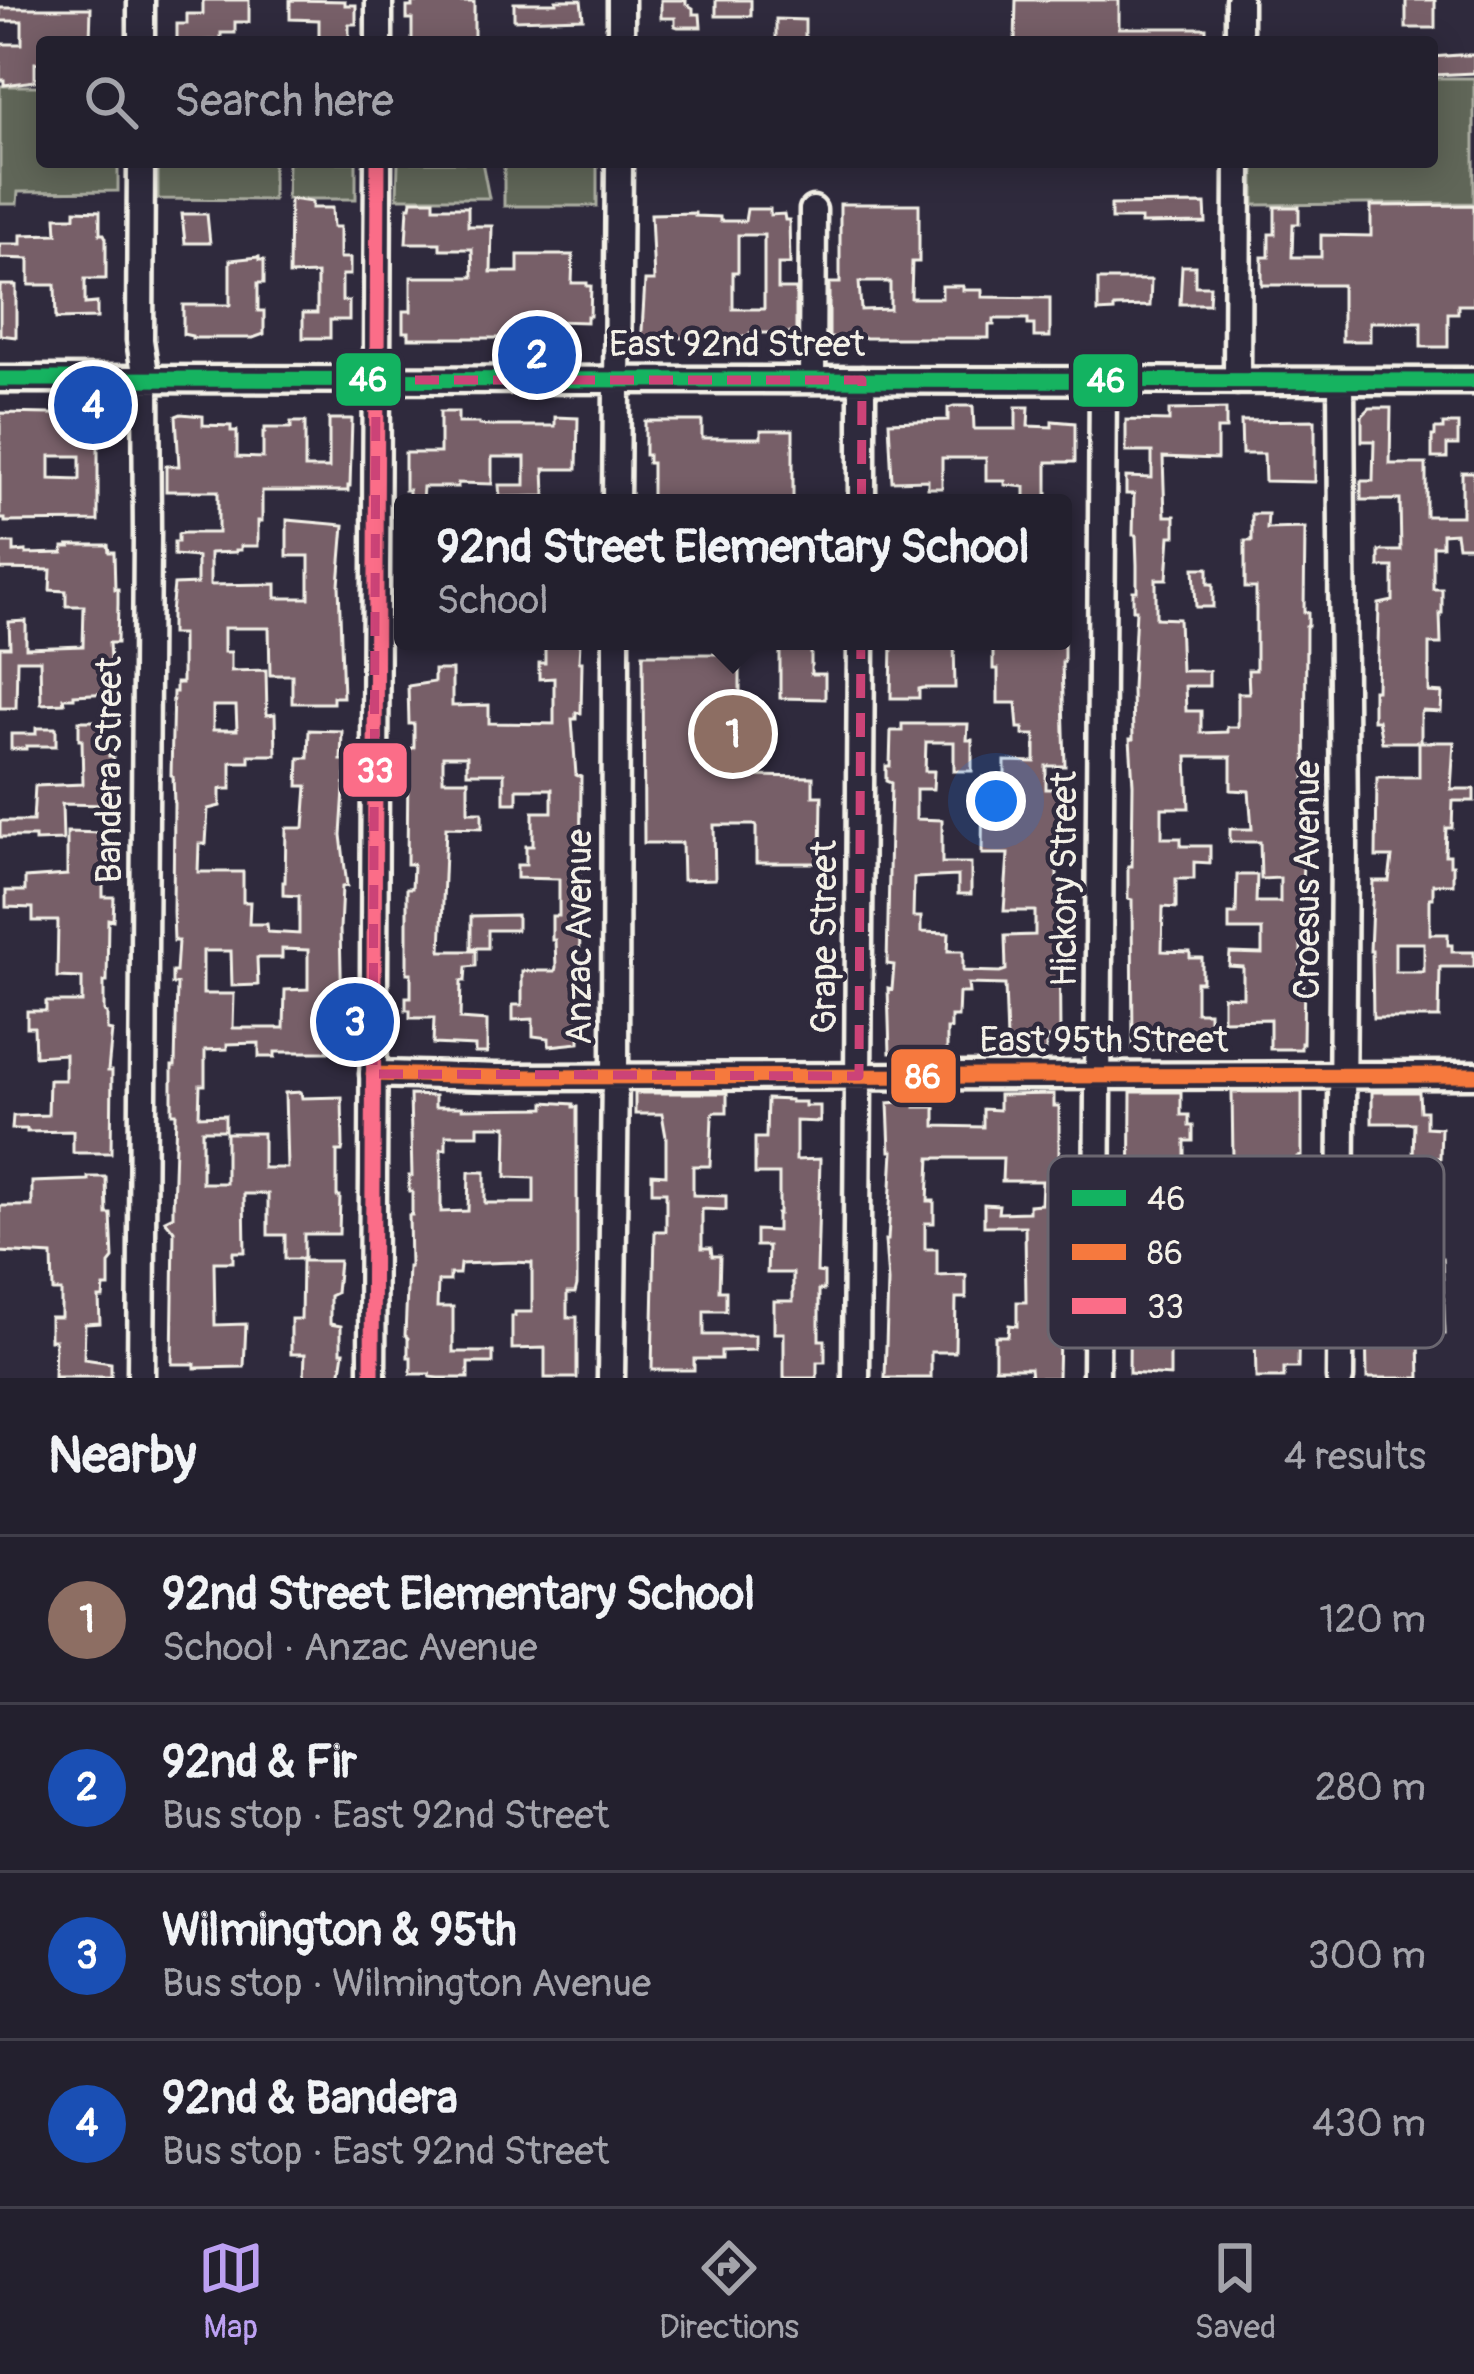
<!DOCTYPE html>
<html lang="en">
<head>
<meta charset="utf-8">
<style>
  :root { --surface:#23202e; --page:#2f2d3a; --text:#f1f3f6; --muted:#a3a3aa; --line:#403e4a; --accent:#bca0f2 }
  body { margin:0; font-family:Pangolin,sans-serif; background:var(--page); color:var(--text) }
  .you { position:absolute; left:996px; top:801px; width:42px; height:42px; margin:-30px; border:9px solid #fff; border-radius:50%; background:#1a73e8; box-shadow:0 0 0 18px #1a73e833 }
  .badge { display:grid; place-items:center; width:78px; height:78px; border-radius:50%; background:var(--accent); color:#fff; font-size:39px; font-weight:700 }
  .pin { position:absolute; translate:-50% -50%; border:6px solid #fff; box-shadow:0 3px 12px #0006 }
  .popup { position:absolute; left:394px; top:494px; width:678px; height:156px; box-sizing:border-box; display:grid; place-content:center; border-radius:12px; background:var(--surface); filter:drop-shadow(0 3px 9px #0005); font-size:39px; white-space:nowrap; color:var(--muted) }
  .popup b { font-size:45px; color:var(--text) }
  .popup::after { content:''; position:absolute; left:50%; top:100%; margin-left:-24px; border:24px solid transparent; border-top-color:var(--surface) }
  .list { margin:0; padding:0; list-style:none }
  h2 { display:flex; justify-content:space-between; align-items:center; height:156px; margin:0; padding:0 48px; font-size:51px }
  h2 small { font-size:39px; font-weight:400; color:var(--muted) }
  .list li { display:grid; grid-template-columns:78px 1fr auto; gap:36px; align-items:center; box-sizing:border-box; height:168px; padding:0 48px; border-top:3px solid var(--line) }
  .list b { display:block; font-size:45px; white-space:nowrap }
  .list p { margin:0; font-size:39px; white-space:nowrap; color:var(--muted) }
  .list em { font-size:39px; font-style:normal; color:var(--muted) }
  .icon { flex:none; width:66px; height:66px; fill:none; stroke:currentColor; stroke-width:2; stroke-linecap:round; stroke-linejoin:round }
  .map { position:relative; flex:none; width:1474px; height:1378px; overflow:hidden }
  .search { position:absolute; background:var(--surface); box-shadow:0 6px 30px #0003; left:36px; right:36px; top:36px; height:132px; display:flex; align-items:center; gap:30px; box-sizing:border-box; padding:0 42px; border-radius:12px; color:var(--muted); font-size:45px }
  .sheet { height:828px; background:var(--surface) }
  nav { display:flex; justify-content:space-around; align-items:center; box-sizing:border-box; height:168px; border-top:3px solid var(--line); background:var(--surface); font-size:33px; color:var(--muted) }
  nav a { display:grid; justify-items:center; gap:6px }
  nav .on { color:var(--accent) }
  .map>svg:first-child { display:block }
</style>
</head>
<body>
<div class="map">
<svg width="1474" height="1378" viewBox="0 0 1474 1378">
  <rect width="100%" height="100%" fill="#2f2a3d"/>
  <filter id="ink" filterUnits="userSpaceOnUse"><feTurbulence type="fractalNoise" baseFrequency=".00833" numOctaves="2"/><feDisplacementMap in="SourceGraphic" scale="24" xChannelSelector="R" yChannelSelector="G"/><feConvolveMatrix kernelMatrix="1 2 1 2 8 2 1 2 1" color-interpolation-filters="sRGB"/></filter>
  <g filter="url(#ink)">
    <path fill="#606659" stroke="#aaaca0" stroke-width="3" d="M1432 78H1474V203L1254 205V162H1432Z
      M0 86H42V162H118V191L18 192 17 204H0Z
      M158 162H273V200L158 199Z
      M288 162H356V199H287Z
      M398 162H482L489 198H397Z
      M504 162H597V206H504Z"/>
    <path fill="#775f68" stroke="#f4f1e8" stroke-width="3" fill-rule="evenodd" d="M203 0H249V22H235V33H221V40L177 41V24H187V14H203Z
      M290 0 345 1V5H356V24H349V39H346V42H319V20L290 19Z
      M556 0H581L583 18 514 20V3H556Z
      M661 0H686V4L693 8V14H700L701 27H678L675 26V18H661Z
      M716 0H751V16H716Z
      M1016 0H1119V28H1206V42H1015Z
      M1406 0H1435V28H1406Z
      M412 2H474V42H412V19H407V7H412Z
      M0 8H91L90 40H42V63H35V81L4 85V80H0V44H22V21H0Z
      M776 19 805 20V40L776 41Z
      M1459 55H1474V73L1432 75V57Z
      M290 199 312 202V208H332L333 227H340V258H350V275H342V301H349V320H330V338H303V313H317V274L289 275Z
      M412 200H434V207H468V226H492L491 272H518V255H573L572 283H587V286H591L590 316H587V322L553 321V338H409V332H403V311H411V277H473L472 249H440V243H406L408 207H411Z
      M840 204H919V262H912L911 298H942V286H963V290H982V297L1050 298V337H1034V325H1028V319H994V325H989V338H829V283H840ZM859 282H890V309L861 310Z
      M1205 204 1206 223 1141 224V219H1111V205Z
      M1474 205V305H1458V313H1448V347H1421V322H1370V341H1342V285H1262V257H1269V234H1275V207H1299V224H1293L1292 257H1321V235L1371 236V206Z
      M747 209H770V215L784 214 785 220H789L790 264H778V289H796V333H750V336L738 337 663 338V350H644V347H641L645 281H654L651 214 695 213V216L720 217V221H745ZM738 235H764V309H733V272H738Z
      M75 210 100 211V234H104L106 238V279H85V304L97 303V318L56 319 55 285H29V259L0 258V244H21V235L57 234 56 217H75Z
      M182 214H207L210 243H185Z
      M259 257V260H264V283H258V311H264V334L253 338H192V336L183 334V305H230V260Z
      M1182 266H1195V286H1210L1209 304H1180Z
      M1098 280H1151L1150 306 1114 307V311L1098 312Z
      M0 285H16V337L0 335Z
      M954 406H973L974 429H1016V407H1029L1028 426 1052 427V421L1075 423V462H1047V498H1025V487L1005 485V481H986V458H942V488H928V480L892 481 889 422 948 420V408Z
      M1370 408H1391L1390 464H1426V516H1462V472H1474V546H1458L1456 533 1442 534V546H1433V589H1442V613H1440L1441 644H1429V692L1442 693 1441 712 1423 711 1421 714V742H1382L1378 720H1373V690H1377L1379 604 1393 601V567H1379V551H1401L1400 500H1361V481H1373L1374 441H1362V416Z
      M1226 409V429H1217V459L1163 457 1165 516H1175V536H1170L1167 579H1156V618L1179 619 1181 671H1209V686H1185L1186 711H1201V733L1227 732V727H1238V693H1249L1248 670H1256V588H1245V541H1252V514H1268L1267 529 1305 528 1304 612H1308V626H1306L1305 819 1301 906V969H1304L1303 1043H1301V1049H1270V1019L1223 1020V996L1243 997V967L1229 966 1230 953 1262 954V930H1229V914H1236L1237 875H1257L1256 902H1280V878L1261 879 1260 842H1230V829H1252L1249 791 1231 790V757H1187L1189 808H1162V838H1181V846H1210V863L1194 862V879H1176V908L1163 907 1162 951 1190 952V958H1202V982H1196V1012H1209V1049H1133L1132 900 1128 899V866H1132L1133 784 1130 739H1133L1132 688 1136 610H1133V591H1137V565L1136 535H1133L1134 494H1126V477L1152 478V452H1126V420L1169 421V410Z
      M440 412H458V423H479V425L489 426H555V417L578 418 577 469H544L545 496 500 497 499 485H525V457H492V484L458 483V487H423L422 500H409V490H405V453H440Z
      M0 413 98 415V521L5 522V519H0ZM50 456H80V480L50 479Z
      M181 414 203 416V425L231 426V431H237V457L263 458V432H265V428H291V422H305V468H329V419H352L350 486H348V491H262V521H258V546H241V550H236V552L210 553V585L276 584V598H309V556H287V520L344 525 339 585 343 697H333V703H292V675H270L269 628H224V652H231V671L266 670 267 715 275 714 276 755H249V762H231V789H220V806L208 809 206 844H199L198 872H243V902H250L249 924H267L268 932 299 934V896L283 895V882H285L286 828H304L307 786H298L299 758H308L309 730 342 731 341 760H346L341 835 347 886 342 887 340 929 342 1011H338V1039H328V1052H275V1057H259V1043L227 1044V1049L205 1050V1085H200L199 1116 225 1115V1130H202V1183H226V1133H263V1168H287L285 1093 301 1092 302 1098 342 1097 343 1146 342 1151H337V1196H340L339 1234H304V1259H285V1235H268V1194H244L245 1252H233V1262H214L215 1325 246 1324 244 1367 195 1368V1364H172L174 1231 165 1220 173 1216V1209L176 1113H172V1066H175L177 984H172V972H176L178 941H174L173 912 174 804 173 776 171 775 173 692H176V683H182V634H171V613L174 585 197 584V557L174 555V542H178V534L183 533H218V491H166V466H179L176 416ZM213 706H236L237 730H213ZM282 949 308 950V989L285 990 284 1028H233L234 994H203V951H231L232 986 258 985 257 958H282Z
      M1315 420V482L1265 481 1264 454H1242L1241 421Z
      M645 421H702V438H761V430H793V503H652V463H648V455H645Z
      M1443 424H1458V445H1447V458H1432V436H1435V429H1443Z
      M0 543H14V552L26 551V554L63 553V547H70L69 545H108L109 552H114L115 589H118V604L117 643H109L112 693 74 695V698H63L64 703 41 704 40 660H17L16 708H0V647H10L9 622 26 621V648L83 646 84 606H66V591L50 590 51 570 0 569Z
      M1194 568H1208V584H1213V607H1196Z
      M545 641H580L579 662H582L581 713H576V719H572L576 775 581 777 579 1043 549 1046V1038L533 1036V1019L513 1020V1005H522V971H555L556 967 555 940H552V916H559V879L517 878V865H526V846H533V812H552V789H517V803H504V773H467V756H443V780H468V812H482V828L446 827 441 951H476V966L466 967 465 981H461L460 1019 487 1021V1053H475V1046L433 1044 434 1018H410V1010H406V997H411V973H407V888H412L413 864H407L408 763H404L405 749 414 748V724H409L408 686 434 682V670H452V706L489 705V723L554 724V678L539 679V663H545Z
      M780 641H811V674H825V699L780 698Z
      M892 641H954L955 688H923L919 689V698H891Z
      M993 641 1064 643V662H1062L1065 766H1046V789H1064L1063 831 1057 834V881L1063 885V908H1059L1060 1038H1046V1052H1025V1042L1007 1041 1005 985 968 984 969 993H959L958 1017H951V1029H947V1051L890 1053 888 988 892 989 894 965 887 964 891 783 886 781V766H890L891 731H902V724H968L967 740H972V771H954V742H926L925 771H934L933 789H916V819L942 820V863H971V894H958V876L914 878 913 917H921V932L949 933 948 951H963V971L1000 972 1006 970 1005 936 1035 935V911H1004L1008 854H982L983 777 1005 778V761L1035 762V735H1023V728H1018L1016 703H998V669H993Z
      M643 654H740V776L813 777V796H822L821 863H756V825H714L715 879 683 880 682 843H644Z
      M79 721H109V756H113V802L110 805 62 804 63 840 35 841V837H0V821H33L35 786 83 784 82 740H79Z
      M36 728H56V746H26V749H11V734H36Z
      M1419 742H1454L1451 789H1474V801H1453L1452 828H1446L1445 855H1450V865H1453V884H1433V898H1430V934H1448V945H1452V952H1474V967H1440L1439 1018H1373L1372 951H1370L1373 881H1389L1392 857H1376L1377 777H1419ZM1395 943H1424V972H1395Z
      M67 832 104 833 105 872H103V897H114L113 920 108 919 107 982H104V1011L107 1013V1030L112 1031 108 1071H112L111 1153H73V1131L27 1132V1129H12L13 1116 48 1115 49 1080H65V1054L35 1056 34 1027H27V1011H46V1002H82V978L57 977 58 921H33V908L6 907V891H25V878L67 875Z
      M517 915V930H488V948H471V916Z
      M1131 1092H1181V1115H1189V1126H1193V1141H1185V1180H1190L1192 1197H1199L1198 1215H1176V1238H1185L1180 1309H1192V1335H1188V1351H1170V1376L1129 1373Z
      M1232 1092H1302V1156L1298 1157V1196H1301L1298 1368H1284V1378H1256L1255 1333H1230L1231 1290 1267 1292V1263H1241V1285H1222L1223 1249H1243L1240 1159H1233Z
      M1372 1092H1419L1420 1111H1426V1127L1441 1128 1440 1158 1413 1157 1414 1123H1372Z
      M635 1093H727V1112H714L712 1116 710 1166H693V1195L726 1196V1210L702 1209V1248H711L712 1256H720L719 1291H726V1311H704V1335H755V1350L721 1351V1359H694V1370H652L655 1231H666V1192H652V1174L666 1175V1137L662 1114H635Z
      M1054 1094V1106H1059V1226H1054L1053 1252H1058L1060 1294 1053 1298V1337H1059L1058 1378H1031L1030 1368H995V1336H1008L1009 1325 1017 1326V1302H1026L1025 1226H984V1204L999 1205 998 1213 1029 1212V1205L1041 1204 1042 1181H1002L1003 1158H930L928 1201H934V1223H925V1249H937V1276L966 1275V1298H956L955 1352H931V1378H885L888 1282 885 1240H888L893 1151H890L888 1103 915 1101V1107H935V1126L983 1127V1109L999 1110V1095Z
      M410 1095 435 1096V1107H462V1109L545 1108V1102L573 1104V1107H577V1285L575 1293H567V1317H577V1378H545V1348L512 1349V1316H515V1312H532V1263L513 1262 460 1264 459 1274H450V1281H438L437 1307H453V1352H493V1363H468V1378H439L430 1377V1374H411V1357H408V1338L405 1335 408 1267H410L409 1215H412V1191H409V1176H412ZM478 1126H507L506 1177 534 1178V1203H485V1172H469L468 1211 441 1212V1149H446V1135H478Z
      M767 1099 791 1100V1102H805V1106H820V1122L796 1121V1160L820 1159 817 1272 824 1273V1290H819V1340H825V1362H817V1378H784V1333H774V1301H793V1273H767L768 1246H756V1230L777 1231V1214H779V1174H755V1138H766Z
      M1372 1165H1422V1197H1431L1430 1258H1442L1445 1334H1423V1341H1419L1420 1378H1367L1366 1321H1387L1386 1301 1405 1300V1274L1381 1272V1267H1367V1237H1371Z
      M88 1177H106L107 1214H111L113 1259 109 1264V1287H104L103 1298H99L100 1323 85 1324 84 1359 111 1363V1377H54L55 1340H50V1317H61V1291H53L52 1255 0 1252V1206H32V1182L88 1180Z
      M302 1261H339L336 1293 330 1296V1324L341 1326V1352H344L340 1378H304L305 1354H291V1319H301Z"/>
    <g fill="none" stroke-linecap="round" stroke-linejoin="round">
      <g stroke="#f4f1e8" stroke-width="33">
        <path id="minor" d="M141 42V0
          M379 42V0
          M621 42V0
          M1239 42V0
          M141 162 140 340 146 380 147 533 141 1378
          M0 379 1474 381
          M812 380 813 210
          M1237 381 1238 162
          M616 503 619 162
          M862 503V380
          M373 1074 495 1077 1474 1075
          M372 1378 378 162
          M611 1378 615 1076 616 641
          M856 1378 861 641
          M1096 1378 1103 381
          M1340 1378 1344 847 1341 381"/>
      </g>
      <use href="#minor" stroke="#2f2a3d" stroke-width="24"/>
      <g stroke="#2f2a3d" stroke-width="24">
        <path id="bus-1" d="M0 379 1474 381"/>
      </g>
      <g stroke="#2f2a3d" stroke-width="24">
        <path id="bus-2" d="M373 1074 495 1077 1474 1075"/>
      </g>
      <g stroke="#2f2a3d" stroke-width="24">
        <path id="bus-3" d="M372 1378 378 162"/>
      </g>
      <use href="#bus-1" stroke="#13b361" stroke-width="15"/>
      <use href="#bus-2" stroke="#f6793e" stroke-width="15"/>
      <use href="#bus-3" stroke="#fb6d88" stroke-width="15"/>
    </g>
  </g>
  <path fill="none" stroke="#cc4377" stroke-width="9" stroke-dasharray="24 15" stroke-linejoin="round" d="M376 380H862L859 1076 373 1074Z"/>
  <g text-anchor="middle" dominant-baseline="central" stroke-width="9" stroke-linejoin="round" paint-order="stroke">
    <g font-size="36" fill="#f4f1e8" stroke="#2f2a3d">
      <text x="737" y="344">East 92nd Street</text>
      <text transform="translate(109 770) rotate(-90)">Bandera Street</text>
      <text transform="translate(1064 879) rotate(-90)">Hickory Street</text>
      <text transform="translate(1307 880) rotate(-90)">Croesus Avenue</text>
      <text transform="translate(579 937) rotate(-90)">Anzac Avenue</text>
      <text transform="translate(824 937) rotate(-90)">Grape Street</text>
      <text x="1104" y="1040">East 95th Street</text>
    </g>
  </g>
  <rect x="1048" y="1156" width="396" height="192" rx="18" fill="#2f2a3d" stroke="#6a6670" stroke-width="3"/>
  <rect x="1072" y="1190" width="54" height="16" fill="#13b361"/>
  <rect x="1072" y="1244" width="54" height="16" fill="#f6793e"/>
  <rect x="1072" y="1298" width="54" height="16" fill="#fb6d88"/>
  <g font-size="33" fill="#f4f1e8">
    <text x="1147" y="1210">46</text>
    <text x="1147" y="1264">86</text>
    <text x="1147" y="1318">33</text>
  </g>
  <g stroke="#2f2a3d" stroke-width="4.5">
    <rect x="334" y="351" width="69" height="57" rx="12" fill="#13b361"/>
    <rect x="1071" y="352" width="69" height="57" rx="12" fill="#13b361"/>
    <rect x="341" y="741" width="68" height="58" rx="12" fill="#fb6d88"/>
    <rect x="889" y="1047" width="69" height="58" rx="12" fill="#f6793e"/>
  </g>
  <g font-size="33" text-anchor="middle" font-weight="bold" fill="#fff">
    <text x="368" y="391">46</text>
    <text x="1106" y="392">46</text>
    <text x="375" y="782">33</text>
    <text x="923" y="1088">86</text>
  </g>
</svg>
<div class="you"></div>
<div class="pin badge" style="left:733px;top:734px;background:#8d6e63">1</div>
<div class="popup"><b>92nd Street Elementary School</b>School</div>
<div class="pin badge" style="left:537px;top:355px;background:#1a4fb4">2</div>
<div class="pin badge" style="left:355px;top:1022px;background:#1a4fb4">3</div>
<div class="pin badge" style="left:93px;top:405px;background:#1a4fb4">4</div>
<div class="search"><svg class="icon" aria-label="search" viewBox="0 0 24 24"><circle cx="10" cy="10" r="6"/><path d="M15 15l6 6"/></svg>Search here</div>
</div>
<section class="sheet">
<h2>Nearby<small>4 results</small></h2>
<ul class="list">
<li><span class="badge" style="background:#8d6e63">1</span><div><b>92nd Street Elementary School</b><p>School · Anzac Avenue</p></div><em>120 m</em></li>
<li><span class="badge" style="background:#1a4fb4">2</span><div><b>92nd &amp; Fir</b><p>Bus stop · East 92nd Street</p></div><em>280 m</em></li>
<li><span class="badge" style="background:#1a4fb4">3</span><div><b>Wilmington &amp; 95th</b><p>Bus stop · Wilmington Avenue</p></div><em>300 m</em></li>
<li><span class="badge" style="background:#1a4fb4">4</span><div><b>92nd &amp; Bandera</b><p>Bus stop · East 92nd Street</p></div><em>430 m</em></li>
</ul>
</section>
<nav>
<a class="on"><svg class="icon" aria-label="map" viewBox="0 0 24 24"><path d="M3 6l6-2 6 2 6-2v14l-6 2-6-2-6 2zM9 4v14M15 6v14"/></svg>Map</a>
<a><svg class="icon" aria-label="directions" viewBox="0 0 24 24"><path d="M12 3l9 9-9 9-9-9zM9 14v-3h6M13 9l2 2-2 2"/></svg>Directions</a>
<a><svg class="icon" aria-label="saved" viewBox="0 0 24 24"><path d="M7 4h10v16l-5-4-5 4z"/></svg>Saved</a>
</nav>
</body>
</html>
